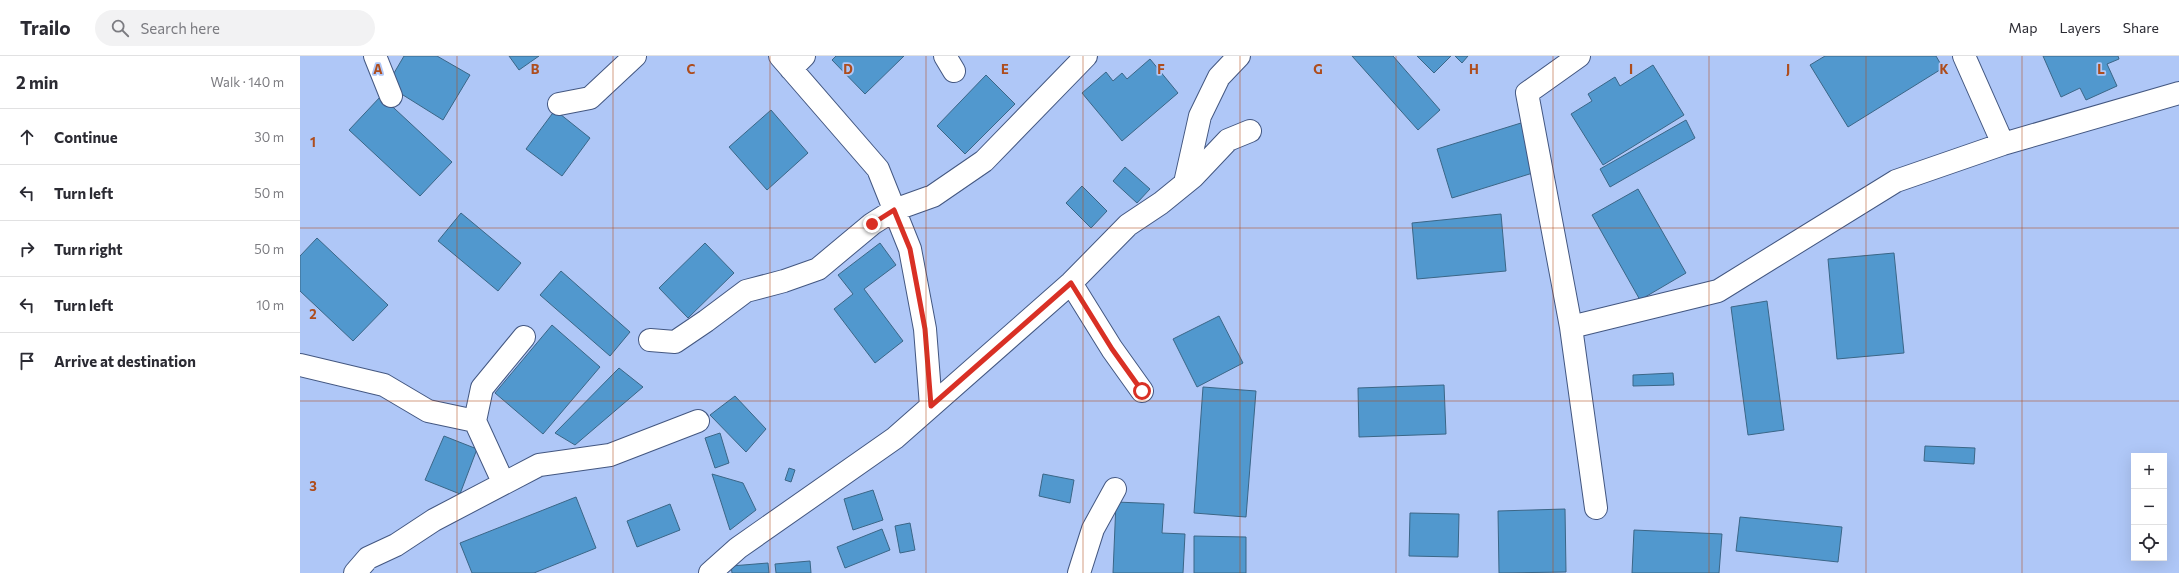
<!DOCTYPE html>
<html lang="en">
<head>
<meta charset="utf-8">
<style>
  :root { --surface:#fff; --page:#f2f2f3; --text:#2b2b33; --muted:#7c7c81; --line:#e1e1e2 }
  body { margin:0; font-family:Commissioner,sans-serif; background:var(--page); color:var(--text) }
  .controls { position:absolute; right:12px; bottom:12px; display:grid; overflow:hidden; border-radius:0px; box-shadow:0 4px 16px #0002 }
  .controls button { width:36px; height:36px; display:grid; place-items:center; padding:0; border:0; border-bottom:1px solid var(--line); background:var(--surface); color:var(--text); font:20px sans-serif }
  .stop { position:absolute; width:12px; height:12px; margin:-9px; border:3px solid #d93025; border-radius:50%; background:#fff }
  .stop.end { background:#d93025; border-color:#fff; box-shadow:0 1px 4px #0008 }
  .list { margin:0; padding:0; list-style:none }
  h2 { display:flex; justify-content:space-between; align-items:center; height:52px; margin:0; padding:0 16px; font-size:17px }
  h2 small { font-size:13px; font-weight:400; color:var(--muted) }
  .list li { display:grid; grid-template-columns:26px 1fr auto; gap:12px; align-items:center; box-sizing:border-box; height:56px; padding:0 16px; border-top:1px solid var(--line) }
  .list b { display:block; font-size:15px; white-space:nowrap }
  .list em { font-size:13px; font-style:normal; color:var(--muted) }
  .icon { flex:none; width:22px; height:22px; fill:none; stroke:currentColor; stroke-width:2; stroke-linecap:round; stroke-linejoin:round }
  .map { position:relative; flex:none; width:1879px; height:517px; overflow:hidden }
  header { display:flex; align-items:center; gap:24px; box-sizing:border-box; height:56px; padding:0 20px; background:var(--surface); border-bottom:1px solid var(--line) }
  header strong { font-size:19px }
  nav { display:flex; gap:22px; margin-inline-start:auto; font-size:14px }
  .search { width:280px; height:36px; background:var(--page); display:flex; align-items:center; gap:10px; box-sizing:border-box; padding:0 14px; border-radius:22px; color:var(--muted); font-size:15px }
  main { display:flex }
  aside { flex:1; background:var(--surface) }
  .map>svg:first-child { display:block }
</style>
</head>
<body>
<header>
<strong>Trailo</strong>
<div class="search"><svg class="icon" aria-label="search" viewBox="0 0 24 24"><circle cx="10" cy="10" r="6"/><path d="M15 15l6 6"/></svg>Search here</div>
<nav><a>Map</a><a>Layers</a><a>Share</a></nav>
</header>
<main>
<aside>
<h2>2 min<small>Walk · 140 m</small></h2>
<ul class="list">
<li><svg class="icon" aria-label="ahead" viewBox="0 0 24 24"><path d="M12 20V5M6 11l6-6 6 6"/></svg><div><b>Continue</b></div><em>30 m</em></li>
<li><svg class="icon" aria-label="left" viewBox="0 0 24 24"><path d="M17 20v-9H6M10 6l-5 5 5 5"/></svg><div><b>Turn left</b></div><em>50 m</em></li>
<li><svg class="icon" aria-label="right" viewBox="0 0 24 24"><path d="M7 20v-9h11M14 6l5 5-5 5"/></svg><div><b>Turn right</b></div><em>50 m</em></li>
<li><svg class="icon" aria-label="left" viewBox="0 0 24 24"><path d="M17 20v-9H6M10 6l-5 5 5 5"/></svg><div><b>Turn left</b></div><em>10 m</em></li>
<li><svg class="icon" aria-label="arrive" viewBox="0 0 24 24"><path d="M6 21V4h12l-3 4 3 4H6"/></svg><div><b>Arrive at destination</b></div></li>
</ul>
</aside>
<div class="map">
<svg width="1879" height="517" viewBox="0 0 1879 517">
  <rect width="100%" height="100%" fill="#afc7f7"/>
  <path fill="#5198ce" stroke="#3b6687" d="M104 0H137L170 19 143 64 87 29Z
    M209 0H239L219 14Z
    M536 0H604L565 38 532 4Z
    M1052 0H1093L1140 54 1118 74Z
    M1117 0H1151L1134 17Z
    M1155 0H1168L1162 7Z
    M1525 0H1636L1643 12 1548 71 1510 9Z
    M1743 0H1818L1819 3 1807 8 1817 30 1786 44 1780 32 1761 41Z
    M850 3 878 37 822 85 782 37 806 16 813 25 822 17 827 23Z
    M1353 9 1384 59 1303 109 1271 58 1292 45 1288 38 1315 21 1320 30Z
    M686 19 715 48 665 98 637 70Z
    M81 40 152 106 120 140 49 74Z
    M255 54 290 82 262 120 226 93Z
    M471 54 508 97 467 134 429 91Z
    M1386 64 1395 82 1310 131 1300 113Z
    M1221 67 1236 116 1152 142 1137 93Z
    M825 111 850 133 837 147 813 125Z
    M782 130 807 155 791 172 766 147Z
    M1338 133 1386 217 1340 244 1292 159Z
    M161 157 221 207 198 235 138 185Z
    M1201 158 1206 215 1117 223 1112 167Z
    M17 182 88 249 53 285 0 235V200Z
    M405 187 434 217 388 262 359 232Z
    M580 187 596 209 564 233 603 285 575 307 534 253 553 238 538 219Z
    M1594 197 1604 297 1537 303 1528 203Z
    M261 215 330 276 310 300 240 239Z
    M1467 245 1484 374 1448 379 1431 251Z
    M919 260 943 307 897 331 873 283Z
    M252 269 300 311 243 378 195 337Z
    M319 312 343 331 275 389 255 377Z
    M1373 317 1374 329 1333 330V319Z
    M1144 329 1146 378 1059 381 1058 332Z
    M903 331 956 335 946 461 894 457Z
    M435 340 466 373 446 396 410 359Z
    M420 377 429 407 415 412 405 382Z
    M144 380 177 393 160 438 125 424Z
    M1625 390 1675 392 1674 408 1624 405Z
    M489 412 495 414 491 426 485 424Z
    M412 418 443 427 456 454 430 474Z
    M743 418 774 424 770 447 739 440Z
    M573 434 583 464 553 474 544 443Z
    M276 441 296 492 234 517H172L160 487Z
    M816 446 864 448 862 477 885 478 883 517H813Z
    M370 448 380 474 337 491 327 465Z
    M1265 453 1266 516 1199 517 1198 455Z
    M1110 457 1159 458 1158 501 1109 500Z
    M1440 461 1542 471 1538 506 1436 495Z
    M610 467 615 494 600 497 595 470Z
    M582 473 590 494 545 512 537 491Z
    M1334 474 1422 478 1419 517H1332Z
    M894 480 946 481V517H894Z
    M510 505 511 517H476L475 508Z
    M468 507 469 517H432L431 510Z"/>
  <g fill="none" stroke-linecap="round" stroke-linejoin="round">
    <g stroke="#435781" stroke-width="24">
      <path id="minor" d="M75 0 91 40
        M480 0 578 113 610 193 625 273 631 350
        M645 0 654 15
        M1279 0 1227 37 1271 271 1296 452
        M1664 0 1703 88
        M491 13 504 0
        M259 48 290 42 335 0
        M885 127 900 60 919 21 939 0
        M771 227 812 293 842 335
        M1271 271 1418 235 1596 125 1703 88 1879 37
        M350 284 375 286 406 265 446 235 484 225 518 213 572 168 594 154 633 140 684 105 786 0
        M0 309 84 329 128 355 175 365
        M203 426 175 365 182 332 224 281
        M55 517 68 502 96 489 134 464 239 409 310 399 398 365
        M410 517 438 492 595 382 771 227 828 169 861 147 893 121 928 84 950 75
        M779 517 793 473 815 433"/>
    </g>
    <use href="#minor" stroke="#fff" stroke-width="22"/>
  </g>
  <g fill="none" stroke-linecap="round" stroke-linejoin="round">
    <path stroke="#d93025" stroke-width="5" d="M572 168 594 154 610 193 625 273 631 350 771 227 812 293 842 335"/>
  </g>
  <path fill="none" stroke="#ae4d1d" stroke-width="1" stroke-opacity="0.55" d="M157 0V517M313 0V517M470 0V517M626 0V517M783 0V517M940 0V517M1096 0V517M1253 0V517M1409 0V517M1566 0V517M1722 0V517M0 172H1879M0 345H1879"/>
  <g font-size="13" text-anchor="middle" font-weight="bold" fill="#ae4d1d" stroke="#afc7f7" stroke-width="3.5" stroke-linejoin="round" paint-order="stroke">
    <text x="78" y="18">A</text>
    <text x="235" y="18">B</text>
    <text x="391" y="18">C</text>
    <text x="548" y="18">D</text>
    <text x="705" y="18">E</text>
    <text x="861" y="18">F</text>
    <text x="1018" y="18">G</text>
    <text x="1174" y="18">H</text>
    <text x="1331" y="18">I</text>
    <text x="1488" y="18">J</text>
    <text x="1644" y="18">K</text>
    <text x="1801" y="18">L</text>
    <text x="13" y="91">1</text>
    <text x="13" y="263">2</text>
    <text x="13" y="435">3</text>
  </g>
</svg>
<div class="controls">
<button>+</button>
<button>−</button>
<button><svg class="icon" aria-label="locate" viewBox="0 0 24 24"><circle cx="12" cy="12" r="6"/><path d="M12 2v4M12 18v4M2 12h4M18 12h4"/></svg></button>
</div>
<div class="stop" style="left:842px;top:335px"></div>
<div class="stop end" style="left:572px;top:168px"></div>
</div>
</main>
</body>
</html>
